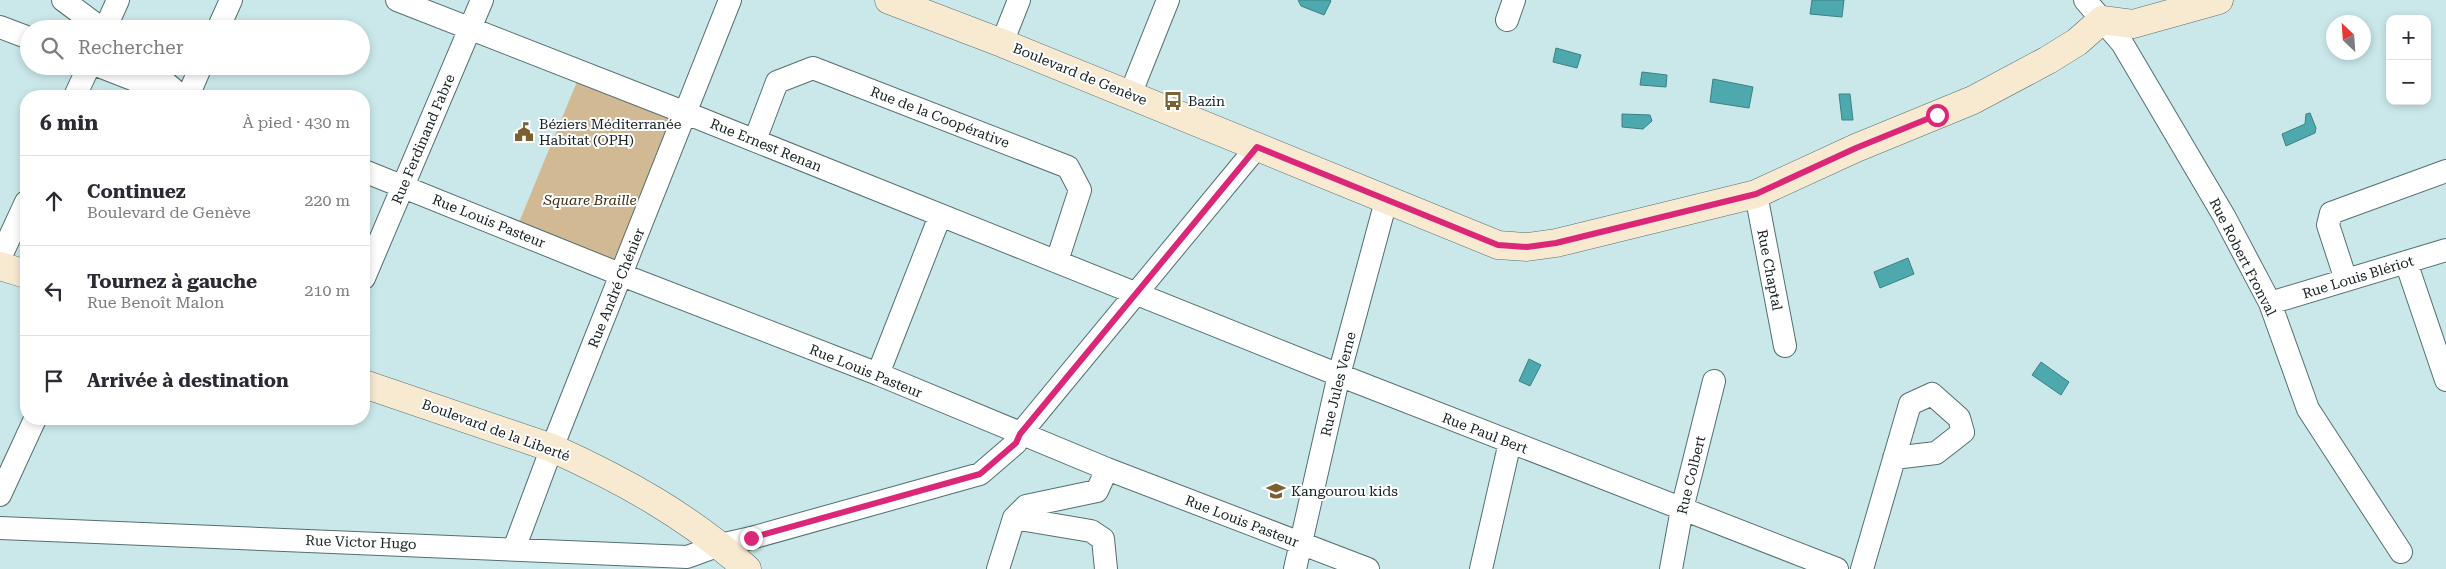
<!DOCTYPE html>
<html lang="fr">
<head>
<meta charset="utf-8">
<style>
  :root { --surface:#fff; --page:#f2f2f3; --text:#2b2b33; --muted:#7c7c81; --line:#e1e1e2 }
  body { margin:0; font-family:"Roboto Serif",serif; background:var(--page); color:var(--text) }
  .controls { position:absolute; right:15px; top:15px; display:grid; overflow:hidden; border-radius:10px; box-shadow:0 2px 8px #0003 }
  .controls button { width:45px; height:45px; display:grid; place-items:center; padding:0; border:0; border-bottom:1px solid var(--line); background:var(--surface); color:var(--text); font:25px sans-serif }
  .compass { position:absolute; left:2326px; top:15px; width:45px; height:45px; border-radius:50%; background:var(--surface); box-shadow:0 2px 8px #0003; rotate:335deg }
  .stop { position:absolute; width:15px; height:15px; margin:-11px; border:4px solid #db2777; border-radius:50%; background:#fff }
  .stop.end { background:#db2777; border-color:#fff; box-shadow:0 1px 5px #0008 }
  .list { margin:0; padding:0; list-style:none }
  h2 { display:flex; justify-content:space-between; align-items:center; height:65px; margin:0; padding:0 20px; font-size:21px }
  h2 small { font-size:16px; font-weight:400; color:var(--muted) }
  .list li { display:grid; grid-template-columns:32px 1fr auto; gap:15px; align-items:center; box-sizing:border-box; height:90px; padding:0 20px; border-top:1px solid var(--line) }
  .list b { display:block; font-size:19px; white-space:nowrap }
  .list p { margin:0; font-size:16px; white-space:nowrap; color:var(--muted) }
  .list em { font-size:16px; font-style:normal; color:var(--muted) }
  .icon { flex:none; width:28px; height:28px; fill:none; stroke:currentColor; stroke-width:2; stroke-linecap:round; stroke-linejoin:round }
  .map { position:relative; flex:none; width:2446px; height:569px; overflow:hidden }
  .search { position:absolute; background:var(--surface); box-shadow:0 2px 8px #0003; left:20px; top:20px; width:350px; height:55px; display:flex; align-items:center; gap:12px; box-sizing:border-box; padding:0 18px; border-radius:28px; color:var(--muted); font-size:19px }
  .panel { position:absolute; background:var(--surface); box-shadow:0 2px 8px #0003; left:20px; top:90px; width:350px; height:335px; border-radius:20px }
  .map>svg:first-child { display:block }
</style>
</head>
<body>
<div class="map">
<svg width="2446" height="569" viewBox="0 0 2446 569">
  <rect width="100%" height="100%" fill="#cae8ea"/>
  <path fill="#d1b994" d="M581 72 686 113 622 275 515 232Z"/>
  <path fill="#4ea9af" stroke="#3d8084" d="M1298 0H1330L1331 1 1324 15 1301 6Z
    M1812 0H1844L1842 17 1810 14Z
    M1556 48 1581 55 1577 68 1553 62Z
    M1642 72 1667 75 1666 87 1640 85Z
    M1713 79 1753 87 1749 108 1710 102Z
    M1839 94H1850L1853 120H1842Z
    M2310 113 2316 128 2315 133 2286 146 2282 134 2305 124 2306 114Z
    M1622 114 1650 115 1652 121 1643 129 1622 127Z
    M1908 258 1914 274 1880 288 1874 272Z
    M1529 359 1541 365 1530 386 1519 381Z
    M2041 362 2069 382 2061 395 2032 375Z"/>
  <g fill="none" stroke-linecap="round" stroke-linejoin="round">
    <g stroke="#546f71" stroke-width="24">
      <path id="street" d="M63 0 102 29
        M397 0 686 113 1339 375 1837 569
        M2085 0 2122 43 2224 216 2270 303 2308 409 2401 552
        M1507 20 1514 0
        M0 27 29 38
        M105 29 118 0
        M218 29 231 0
        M1002 43 1019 0
        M99 66 176 96
        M146 66 173 89
        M1130 95 1168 0
        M75 96 89 66
        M188 96 201 66
        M755 140 777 82 813 68 1068 167 1080 190 1057 261
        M364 171 622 275 878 374 1107 469 1368 569
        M1756 194 1785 346
        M0 258 26 202
        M2406 262 2446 380
        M364 278 482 0
        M2346 280 2328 225 2331 213 2446 171
        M2270 303 2446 250
        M878 374 940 216
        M0 495 35 419
        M1014 518 1091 531 1103 539 1106 569
        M0 528 687 557 720 545 751 538 980 474 1016 443 1020 434 1257 147
        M514 549 548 458 730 0
        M998 569 1014 518 1026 506 1097 491 1107 469
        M1295 569 1339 375 1386 201
        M1481 569 1510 442
        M1671 569 1682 509 1714 381
        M1862 569 1910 404 1932 394 1959 418 1963 432 1936 453 1894 458"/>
    </g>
    <g stroke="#546f71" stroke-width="29">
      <path id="secondary" d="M889 0 1002 43 1498 245 1527 247 1556 243 1756 194 1856 148 1973 100 2048 60 2077 42 2102 20 2133 24 2219 0
        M0 266 26 274
        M364 384 552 448C623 480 690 517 747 569"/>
    </g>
    <use href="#street" stroke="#fff" stroke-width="22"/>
    <use href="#secondary" stroke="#f8e9d1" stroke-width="28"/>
  </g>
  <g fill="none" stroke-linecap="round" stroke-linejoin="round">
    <path stroke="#db2777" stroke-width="6" d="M751 538 980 474 1016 443 1020 434 1257 147 1498 245 1527 247 1556 243 1756 194 1856 148 1937 115"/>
  </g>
  <defs>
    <g id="bus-bare" transform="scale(1.5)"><path d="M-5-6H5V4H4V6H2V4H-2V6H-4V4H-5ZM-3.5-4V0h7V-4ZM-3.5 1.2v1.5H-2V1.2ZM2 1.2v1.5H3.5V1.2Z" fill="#7b6032" stroke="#fff" stroke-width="2.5" paint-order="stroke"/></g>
    <g id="civic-bare" transform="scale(1.5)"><path d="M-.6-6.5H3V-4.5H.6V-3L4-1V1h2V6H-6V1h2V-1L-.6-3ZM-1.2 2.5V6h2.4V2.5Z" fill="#7b6032" stroke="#fff" stroke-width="2.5" paint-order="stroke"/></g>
    <g id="school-bare" transform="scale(1.5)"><path d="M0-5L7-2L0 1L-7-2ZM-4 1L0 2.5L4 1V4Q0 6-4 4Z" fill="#7b6032" stroke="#fff" stroke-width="2.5" paint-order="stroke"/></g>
  </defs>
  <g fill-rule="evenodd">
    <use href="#bus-bare" x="1173" y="101"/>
    <use href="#civic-bare" x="524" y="132"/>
    <use href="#school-bare" x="1276" y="491"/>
  </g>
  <g text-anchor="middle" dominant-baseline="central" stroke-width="4" stroke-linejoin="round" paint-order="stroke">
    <g font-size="14" fill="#152021" stroke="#fff">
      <text transform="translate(1080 74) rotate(22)">Boulevard de Genève</text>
      <text transform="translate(940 117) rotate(21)">Rue de la Coopérative</text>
      <text transform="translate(423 139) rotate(-67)">Rue Ferdinand Fabre</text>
      <text transform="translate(766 145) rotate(22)">Rue Ernest Renan</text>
      <text transform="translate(489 221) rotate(22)">Rue Louis Pasteur</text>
      <text transform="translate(2243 257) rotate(63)">Rue Robert Fronval</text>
      <text transform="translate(1770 270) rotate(79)">Rue Chaptal</text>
      <text transform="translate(2358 277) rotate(-17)">Rue Louis Blériot</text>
      <text transform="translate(616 288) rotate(-68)">Rue André Chénier</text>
      <text transform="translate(866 371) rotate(22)">Rue Louis Pasteur</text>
      <text transform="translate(1338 384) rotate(-76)">Rue Jules Verne</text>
      <text transform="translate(496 430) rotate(20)">Boulevard de la Liberté</text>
      <text transform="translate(1485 433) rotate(21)">Rue Paul Bert</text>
      <text transform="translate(1691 475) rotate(-76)">Rue Colbert</text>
      <text transform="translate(1242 521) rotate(21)">Rue Louis Pasteur</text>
      <text transform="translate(361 542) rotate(2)">Rue Victor Hugo</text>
    </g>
    <g font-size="14" fill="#152021" stroke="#fff" text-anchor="start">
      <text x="1188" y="101">Bazin</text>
      <text x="539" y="124">Béziers Méditerranée<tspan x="539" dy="16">Habitat (OPH)</tspan></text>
      <text x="1291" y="491">Kangourou kids</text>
    </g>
    <g font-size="14" font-style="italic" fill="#3d2d12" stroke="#fff">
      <text x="590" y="200">Square Braille</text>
    </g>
  </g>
</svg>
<div class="controls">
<button>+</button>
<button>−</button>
</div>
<svg class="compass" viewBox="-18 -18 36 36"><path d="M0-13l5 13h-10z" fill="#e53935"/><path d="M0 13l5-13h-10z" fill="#7c7c81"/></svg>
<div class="stop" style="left:1937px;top:115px"></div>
<div class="stop end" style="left:751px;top:538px"></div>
<div class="search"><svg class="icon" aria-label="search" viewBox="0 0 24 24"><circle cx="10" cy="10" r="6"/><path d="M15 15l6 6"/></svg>Rechercher</div>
<section class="panel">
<h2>6 min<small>À pied · 430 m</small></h2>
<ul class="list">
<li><svg class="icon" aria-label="ahead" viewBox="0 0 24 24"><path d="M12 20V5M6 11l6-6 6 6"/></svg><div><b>Continuez</b><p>Boulevard de Genève</p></div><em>220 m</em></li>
<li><svg class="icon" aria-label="left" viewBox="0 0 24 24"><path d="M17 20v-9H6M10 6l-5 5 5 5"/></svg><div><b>Tournez à gauche</b><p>Rue Benoît Malon</p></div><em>210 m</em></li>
<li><svg class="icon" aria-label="arrive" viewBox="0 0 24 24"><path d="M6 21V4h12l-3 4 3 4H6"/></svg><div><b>Arrivée à destination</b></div></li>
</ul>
</section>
</div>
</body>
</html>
